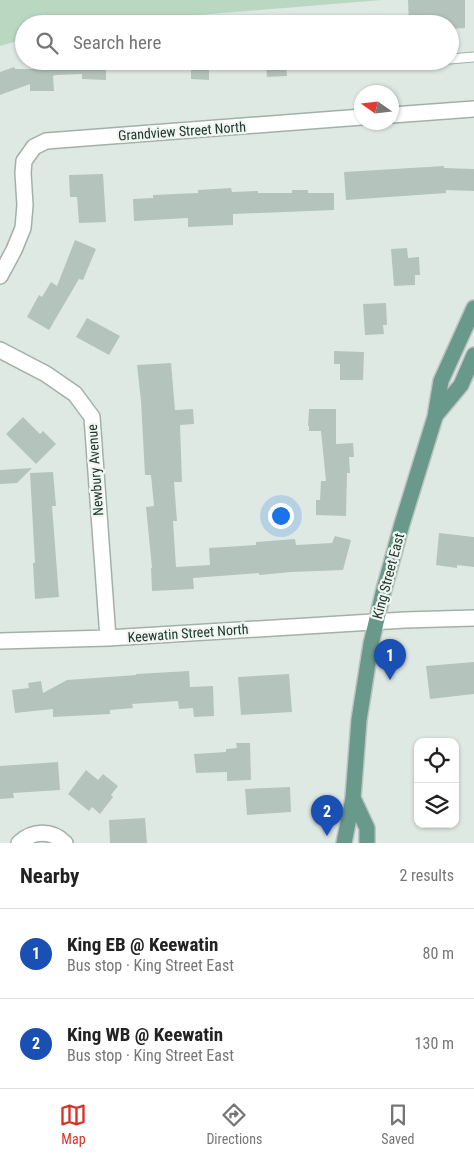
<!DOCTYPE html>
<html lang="en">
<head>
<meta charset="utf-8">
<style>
  :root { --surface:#fff; --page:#f2f2f2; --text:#222; --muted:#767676; --line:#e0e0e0; --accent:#d93025 }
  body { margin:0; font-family:"Roboto Condensed",sans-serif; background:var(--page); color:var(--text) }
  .controls { position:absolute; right:15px; bottom:15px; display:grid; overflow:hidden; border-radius:10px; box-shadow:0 1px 4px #0004 }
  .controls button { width:45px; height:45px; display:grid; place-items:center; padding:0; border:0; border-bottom:1px solid var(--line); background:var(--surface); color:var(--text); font:25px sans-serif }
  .compass { position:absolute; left:354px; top:85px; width:45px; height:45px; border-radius:50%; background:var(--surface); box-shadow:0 1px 4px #0004; rotate:284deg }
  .you { position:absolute; left:280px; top:515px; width:18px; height:18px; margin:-12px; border:4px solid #fff; border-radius:50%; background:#1a73e8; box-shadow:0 0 0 8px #1a73e833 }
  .badge { display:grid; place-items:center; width:32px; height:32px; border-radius:50%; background:var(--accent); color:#fff; font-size:16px; font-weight:700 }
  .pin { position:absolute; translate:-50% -41px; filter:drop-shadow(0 1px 2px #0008) }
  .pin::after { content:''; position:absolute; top:26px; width:18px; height:15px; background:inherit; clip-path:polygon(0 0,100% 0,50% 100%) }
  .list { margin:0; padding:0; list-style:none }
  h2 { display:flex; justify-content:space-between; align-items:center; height:65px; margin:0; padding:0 20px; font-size:21px }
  h2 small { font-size:16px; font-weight:400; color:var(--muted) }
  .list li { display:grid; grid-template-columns:32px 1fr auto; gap:15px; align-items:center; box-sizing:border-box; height:90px; padding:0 20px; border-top:1px solid var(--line) }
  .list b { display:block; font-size:19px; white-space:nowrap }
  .list p { margin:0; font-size:16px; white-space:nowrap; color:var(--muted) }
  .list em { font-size:16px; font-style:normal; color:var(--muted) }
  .icon { flex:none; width:28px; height:28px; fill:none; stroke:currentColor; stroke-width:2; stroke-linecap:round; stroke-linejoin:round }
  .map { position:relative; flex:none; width:474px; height:843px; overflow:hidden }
  .search { position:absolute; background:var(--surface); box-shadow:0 1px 4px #0004; left:15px; right:15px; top:15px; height:55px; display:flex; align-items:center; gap:12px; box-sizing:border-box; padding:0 18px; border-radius:28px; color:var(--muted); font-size:19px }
  .sheet { height:245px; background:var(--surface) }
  nav { display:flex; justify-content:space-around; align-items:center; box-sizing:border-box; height:70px; border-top:1px solid var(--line); background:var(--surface); font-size:14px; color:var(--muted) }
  nav a { display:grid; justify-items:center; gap:2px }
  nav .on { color:var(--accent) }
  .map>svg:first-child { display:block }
</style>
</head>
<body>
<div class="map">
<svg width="474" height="843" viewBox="0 0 474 843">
  <rect width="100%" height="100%" fill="#dfe9e4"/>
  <path fill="#bad8c1" d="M0 0H382L88 24H24V39L0 46Z"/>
  <path fill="#b5c3bd" d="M408 0H465V28L450 29V24H409Z
    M37 61H106V80L82 79V74L56 75 53 76 54 91H30V84L0 95V72L14 67 15 69H37Z
    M191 61H209V80L191 79Z
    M266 61H286L287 76 267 77Z
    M444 166V168L474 169V191L446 190V193L346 200 344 172Z
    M103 174 106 222 79 223 77 197H70L69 175Z
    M231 188 232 192 258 191V193H292V190H308V193H334V210L233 214V225L188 227V218L134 221 133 199 153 198V195L198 193V190Z
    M75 240 96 249 83 280 79 279 49 330 27 317 39 295 42 297 51 282 57 286Z
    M407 248 408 258 419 257 420 275H415V285L394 286 391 249Z
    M386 303 387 325H383L384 334 365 335 363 304Z
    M87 318 120 336 109 355 76 337Z
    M334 351 364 352 363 380H340V364H334Z
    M171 363 175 410 193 409 194 424 180 425 182 482H174L177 521H173L176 567 210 565 209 548 256 545V542L295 539 296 545 332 543 335 536 351 540 343 570 292 572 259 575V573L193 578 194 589 152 591 151 568H152L146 507 154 506 151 475H145L141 401 137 365Z
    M309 409H336V444L353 443 354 457H349L350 473H347L346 516 316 515V500H320L321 481H326L321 431H309V426H308Z
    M23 417 40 434 43 431 56 444 36 464 6 434Z
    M32 468 17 483 0 484V470Z
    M53 472 56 506H52L59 597 35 599 33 563H35L30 473Z
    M439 533 474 537V567L457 565V568L436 565Z
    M474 662V694L430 699 426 666Z
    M189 671 190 687 213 686 214 716 194 717 193 708 179 709 178 701 132 704 133 708 110 710V714L53 717V709L15 713 12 690 29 688 28 683 41 681 43 693 67 680 136 675V674Z
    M289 674 292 712 241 715 238 677Z
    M236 743H250L251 780 227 781V772L196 773 194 754 226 752V749L237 748Z
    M58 762 60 790 13 793 14 798 0 799V766Z
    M86 770 98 780 103 774 118 786 111 795 113 797 100 814 92 807 89 811 68 794Z
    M290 787 291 812 247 815 245 789Z
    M145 818 147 843H110L109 820Z"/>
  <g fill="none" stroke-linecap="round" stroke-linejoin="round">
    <g stroke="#a3b0aa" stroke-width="11">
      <path id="service" d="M450 59 474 57
        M411 63 430 61"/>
    </g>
    <g stroke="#a3b0aa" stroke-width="18">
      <path id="minor" d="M392 115 474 109
        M0 276 14 250 23 228 25 205 23 173 24 161 34 147 46 141 362 117
        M0 350 46 374 75 394 92 417 108 638
        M0 641 108 638 405 620 474 618
        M19 843C33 830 52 830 65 843"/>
    </g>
    <g stroke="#bdc3c1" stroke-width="18">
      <path id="primary" d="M436 415 461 385 474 355
        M353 798 367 828V843
        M344 843 353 798 359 720 371 644 383 593 402 524 435 417 441 381 474 308"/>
    </g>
    <use href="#service" stroke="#fff" stroke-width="9"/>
    <use href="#minor" stroke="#fff" stroke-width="15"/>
    <use href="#primary" stroke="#69998a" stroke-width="15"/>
  </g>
  <g text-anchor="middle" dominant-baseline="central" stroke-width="4.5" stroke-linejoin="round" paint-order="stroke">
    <g font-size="14" fill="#223730" stroke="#eff6f2">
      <text transform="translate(182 131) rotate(-4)">Grandview Street North</text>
      <text transform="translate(95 470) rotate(-94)">Newbury Avenue</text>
      <text transform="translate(388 576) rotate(-75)">King Street East</text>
      <text transform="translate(188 633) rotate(-4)">Keewatin Street North</text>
    </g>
  </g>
</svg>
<div class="controls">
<button><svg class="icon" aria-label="locate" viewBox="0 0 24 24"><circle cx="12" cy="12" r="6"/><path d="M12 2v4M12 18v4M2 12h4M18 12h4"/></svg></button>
<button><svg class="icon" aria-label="layers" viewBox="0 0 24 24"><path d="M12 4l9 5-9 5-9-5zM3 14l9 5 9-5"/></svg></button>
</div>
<svg class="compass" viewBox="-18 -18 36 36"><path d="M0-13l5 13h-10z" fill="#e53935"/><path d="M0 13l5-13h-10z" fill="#767676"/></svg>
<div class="you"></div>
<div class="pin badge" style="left:390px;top:680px;background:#1a4fb4">1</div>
<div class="pin badge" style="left:327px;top:836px;background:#1a4fb4">2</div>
<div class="search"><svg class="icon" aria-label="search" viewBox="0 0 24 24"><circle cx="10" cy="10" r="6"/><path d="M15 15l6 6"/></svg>Search here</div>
</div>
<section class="sheet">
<h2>Nearby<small>2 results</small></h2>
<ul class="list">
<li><span class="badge" style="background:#1a4fb4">1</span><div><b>King EB @ Keewatin</b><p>Bus stop · King Street East</p></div><em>80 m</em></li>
<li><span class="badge" style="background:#1a4fb4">2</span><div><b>King WB @ Keewatin</b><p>Bus stop · King Street East</p></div><em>130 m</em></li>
</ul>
</section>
<nav>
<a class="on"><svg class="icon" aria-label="map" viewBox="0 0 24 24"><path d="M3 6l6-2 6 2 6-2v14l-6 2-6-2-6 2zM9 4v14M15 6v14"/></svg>Map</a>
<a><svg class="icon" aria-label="directions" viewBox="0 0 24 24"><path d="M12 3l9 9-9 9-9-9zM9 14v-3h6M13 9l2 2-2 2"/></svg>Directions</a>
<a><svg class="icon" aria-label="saved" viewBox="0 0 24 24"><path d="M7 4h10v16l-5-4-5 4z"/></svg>Saved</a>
</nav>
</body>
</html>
